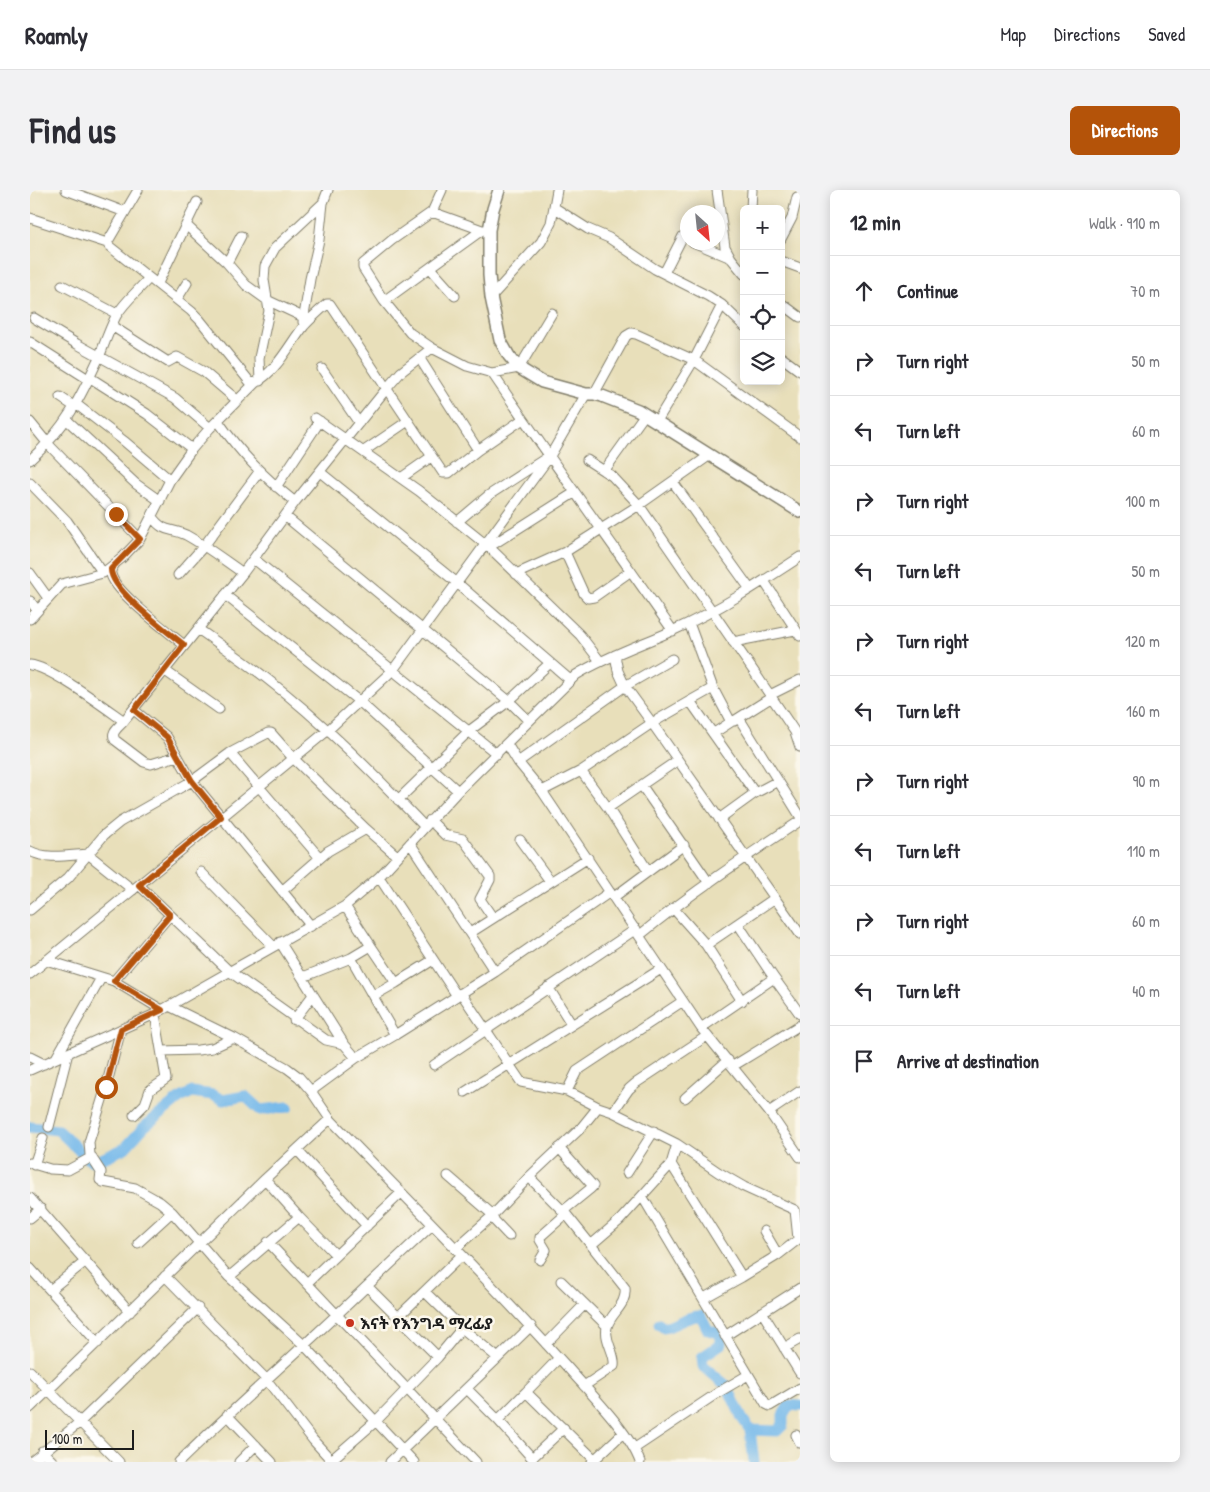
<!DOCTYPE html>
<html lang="en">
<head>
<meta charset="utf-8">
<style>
  :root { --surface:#fff; --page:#f2f2f3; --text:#2b2b33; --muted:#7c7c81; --line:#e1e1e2; --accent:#b45309 }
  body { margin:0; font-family:"Patrick Hand","Noto Sans Ethiopic",sans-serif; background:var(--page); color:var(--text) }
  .controls { position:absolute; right:15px; top:15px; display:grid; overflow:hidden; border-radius:8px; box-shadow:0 2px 12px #0003 }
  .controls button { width:45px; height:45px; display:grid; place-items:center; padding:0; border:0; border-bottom:1px solid var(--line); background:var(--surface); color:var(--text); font:25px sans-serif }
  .compass { position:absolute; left:650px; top:15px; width:45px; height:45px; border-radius:50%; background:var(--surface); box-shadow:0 2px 12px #0003; rotate:153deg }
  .scale { position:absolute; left:15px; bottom:12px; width:89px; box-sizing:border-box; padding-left:5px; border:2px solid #1c1c1c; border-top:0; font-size:14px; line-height:18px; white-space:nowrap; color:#1c1c1c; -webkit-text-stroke:4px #fbf7ec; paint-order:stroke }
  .stop { position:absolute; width:15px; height:15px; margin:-11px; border:4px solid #b45309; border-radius:50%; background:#fff }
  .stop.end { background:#b45309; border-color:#fff; box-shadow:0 1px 5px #0008 }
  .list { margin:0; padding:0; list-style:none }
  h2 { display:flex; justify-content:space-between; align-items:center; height:65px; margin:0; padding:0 20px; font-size:21px }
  h2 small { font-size:16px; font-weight:400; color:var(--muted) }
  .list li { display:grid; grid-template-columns:32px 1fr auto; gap:15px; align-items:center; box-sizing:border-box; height:70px; padding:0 20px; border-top:1px solid var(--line) }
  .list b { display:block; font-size:19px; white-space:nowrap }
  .list em { font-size:16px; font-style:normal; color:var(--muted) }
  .icon { flex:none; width:28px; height:28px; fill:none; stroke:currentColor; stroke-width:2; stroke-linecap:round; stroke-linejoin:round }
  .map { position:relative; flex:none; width:770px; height:1272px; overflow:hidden; border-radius:8px }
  header { display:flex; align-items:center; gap:30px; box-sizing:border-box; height:70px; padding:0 25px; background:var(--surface); border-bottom:1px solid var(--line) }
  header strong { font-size:24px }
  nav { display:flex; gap:28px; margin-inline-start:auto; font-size:18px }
  .intro { display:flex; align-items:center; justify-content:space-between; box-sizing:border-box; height:120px; padding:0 30px }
  h1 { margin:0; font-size:35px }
  .button { padding:12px 22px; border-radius:8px; background:var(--accent); color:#fff; font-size:18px; font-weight:700 }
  main { display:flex; gap:30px; padding:0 30px }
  aside { flex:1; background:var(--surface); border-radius:8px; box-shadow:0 2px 12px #0003 }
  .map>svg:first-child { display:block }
</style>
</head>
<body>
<header>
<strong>Roamly</strong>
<nav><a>Map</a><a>Directions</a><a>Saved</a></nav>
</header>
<div class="intro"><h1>Find us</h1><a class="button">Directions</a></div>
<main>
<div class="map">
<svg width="770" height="1272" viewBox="0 0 770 1272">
  <rect width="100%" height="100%" fill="#fbf7ec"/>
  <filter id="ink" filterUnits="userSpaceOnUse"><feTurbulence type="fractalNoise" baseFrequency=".02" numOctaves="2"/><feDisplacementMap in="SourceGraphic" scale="10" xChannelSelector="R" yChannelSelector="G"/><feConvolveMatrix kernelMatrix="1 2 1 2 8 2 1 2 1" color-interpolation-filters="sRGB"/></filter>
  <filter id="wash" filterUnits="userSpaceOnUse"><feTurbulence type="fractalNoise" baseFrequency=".0096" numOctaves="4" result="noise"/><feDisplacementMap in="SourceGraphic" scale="20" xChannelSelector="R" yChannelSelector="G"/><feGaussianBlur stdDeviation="1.12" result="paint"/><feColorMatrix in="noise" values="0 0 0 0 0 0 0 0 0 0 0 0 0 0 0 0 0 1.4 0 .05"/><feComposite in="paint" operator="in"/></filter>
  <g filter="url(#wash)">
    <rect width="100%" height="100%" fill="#e8dfba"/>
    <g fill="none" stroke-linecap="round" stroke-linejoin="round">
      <path stroke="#73b8ea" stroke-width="11" d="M0 937 28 940 58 969 65 972 95 958 114 937 149 909 162 902 183 905 193 910 215 906 230 920 258 917
        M629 1134 634 1138C647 1135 657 1125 671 1126L678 1140 688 1143 691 1147V1154L672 1167 673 1176 697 1196 712 1228 720 1240 747 1241 753 1235V1225L759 1215 770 1216
        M720 1240 724 1272"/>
    </g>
  </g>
  <g filter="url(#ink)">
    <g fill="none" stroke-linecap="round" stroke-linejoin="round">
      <g stroke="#827e6b" stroke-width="11">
        <path id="minor" d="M36 0 95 22
          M108 0 77 53 79 56 161 121 170 130 220 192 225 193C247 181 259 155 274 136 281 128 289 121 297 114H300L413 283H419L448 260 493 229
          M412 0 402 22 362 50 333 74V78L354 111 380 143 402 158 437 176 462 183 489 178 522 123
          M687 0 695 57 701 68 714 84
          M525 18 558 39 579 48 625 79 678 106 692 115 714 136
          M721 19 722 0
          M402 22 452 40
          M0 28 77 53
          M156 35 197 73 216 95 237 110 273 127
          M751 49 762 28 767 7
          M663 52 701 68
          M751 71 770 78
          M197 73 211 46
          M400 78 425 106
          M634 83 653 46 658 44
          M128 93 167 12
          M32 95 87 124
          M461 107 511 52 521 33 527 0
          M147 109 157 93
          M354 111 452 40H459
          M751 113 770 127
          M4 128 47 154 145 208 180 238
          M273 132 280 89 289 50 293 13
          M82 136 138 172 147 167 174 182 208 211
          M0 152 58 189
          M751 167 770 181
          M390 169 448 260
          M292 179 329 233
          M462 183C521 270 583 355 643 441
          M59 187 117 224 162 259
          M230 191 229 168 239 121 234 90 235 76 245 58 293 13 298 0
          M564 204 596 146 601 143 606 144 664 170 770 247
          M30 207 45 217
          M46 214 94 251 140 290
          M285 228 389 301 459 357 550 445 570 471
          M36 229 106 294 130 311
          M188 231C211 264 234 287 265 312
          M627 231 664 170 692 115
          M0 232 18 254 110 349
          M334 261 378 231
          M0 270C35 239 51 207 70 165 75 152 80 138 86 126 94 112 109 100 119 88
          M557 270 582 286 609 315 740 505
          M574 281 615 224
          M290 282 426 392 540 490
          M371 288 401 267
          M643 292 720 399
          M0 293 37 331 73 383
          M246 297 290 231
          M255 326 479 511 499 531
          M122 327C135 344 140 337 156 345 176 356 194 370 213 383
          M427 332 459 305 516 268
          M459 357 544 303
          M535 362 554 404 558 408 564 407 601 381
          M224 369 467 564
          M85 374C82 377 80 380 81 384 84 402 139 442 154 455
          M0 383 18 408
          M486 384 535 362 609 315 680 265
          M148 385 174 356 229 282
          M734 391 770 446
          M195 405 330 512 428 601
          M0 411 7 420
          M0 429 32 394 73 383 92 368 110 349 140 290 162 259 180 238 225 193
          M659 433 683 498 701 532 684 543
          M168 439C191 455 214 471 236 488 293 532 344 584 394 636
          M703 452 765 440
          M585 465 588 481 595 496 622 533 770 744
          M0 475C21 477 74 517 94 531 89 537 80 542 85 550L114 572 121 574 147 566
          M134 480 189 519
          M770 490 740 505 765 542 770 557
          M683 498 660 511 725 603
          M104 520 137 547 162 591 281 736
          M709 528 770 626
          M94 531 213 383 265 312 357 198 371 182 402 158
          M704 531 742 507
          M477 554 488 572 512 601 671 838 739 922 770 967
          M200 563 290 668
          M488 572 595 496 642 469
          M551 581 578 618
          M612 596 679 693
          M512 601 551 581 622 533 660 511
          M368 610 439 541 479 511 520 473
          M689 629 725 603 748 591
          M400 630 415 645 433 649 460 686V690L450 709 463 728
          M490 650 520 691
          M380 653 465 782
          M0 661C16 670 40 665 58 664L103 700
          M618 681 578 618 648 570
          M171 682 243 756
          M349 687 427 806
          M109 695 199 781 296 850 314 854
          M252 701 298 661 336 639
          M584 707 654 655
          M315 716 341 756
          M643 718 676 755
          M0 720 38 688 74 645 90 632 162 591 200 563 238 543H241L263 568 336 639 367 666
          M440 743 558 668
          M610 745C661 703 715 667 770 631
          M250 752 314 854 326 868
          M321 768 365 845
          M16 770 84 791 132 820
          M0 784 297 541 363 480 520 266 556 204
          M273 787 321 768 341 756 366 793 343 806
          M744 788 770 824
          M84 791 140 725
          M366 793 403 770
          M518 797 542 835
          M431 803 491 892 537 901 568 917 583 922 647 954 688 982 714 997 765 1020
          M712 811 676 755 745 708
          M139 816 204 848 257 878 269 887 281 901 300 929C380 1012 462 1093 539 1179 560 1203 600 1243 610 1272
          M264 830 283 805
          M671 838 744 788 708 734
          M91 839 76 897 59 952 60 965 71 982 70 990 73 992 105 998 130 1012 142 1022 199 1087 275 1156 384 1272
          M132 861 168 860 182 858 204 848
          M0 867 14 874
          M26 868 71 788
          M404 875 606 739
          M703 876 770 835
          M0 880 125 824 315 716 349 687 428 601 546 485C577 466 611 455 644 440 689 420 729 394 770 367
          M281 901 326 868 365 845 465 782 580 702
          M537 901 547 881 653 811
          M435 902 631 779
          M655 908 698 870
          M583 922 599 899 606 893 677 846
          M739 922 770 901
          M104 925 115 914 120 900 136 889 125 824
          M19 937 38 863
          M529 958 563 996 560 999 533 1021
          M267 960 337 1036
          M0 973 20 979 38 980 62 967
          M641 974 712 1087
          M4 975 13 948
          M597 983 624 941
          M418 986 463 1025
          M499 987 536 1024 561 1055
          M235 989 269 1027 306 1065
          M612 1006 736 1214 740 1216 770 1198
          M0 1008 100 1122
          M765 1020 768 1049
          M461 1027 479 1046
          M0 1028 11 1019
          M402 1035 337 1096 408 1167
          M734 1041 748 1065
          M238 1052 446 1272
          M108 1053 142 1022
          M425 1059 461 1027 499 987 551 938 568 917
          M510 1070 516 1060 510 1050V1047L536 1024
          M0 1078 68 1153
          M135 1086 236 1189 283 1250 303 1272
          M199 1087 269 1027
          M531 1091 577 1136
          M277 1093 371 1003
          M20 1100 56 1071
          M674 1108 712 1087 748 1065 770 1048
          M732 1122 770 1183
          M368 1127 432 1065
          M432 1138 468 1168 501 1136
          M695 1146 770 1098
          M516 1154 554 1115
          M754 1158 770 1149
          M529 1168 496 1202 565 1270
          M0 1181 89 1272
          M554 1196 584 1176C586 1163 574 1152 577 1137 581 1122 597 1116 595 1098L561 1055 590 1030 641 974 647 954
          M437 1199 468 1230
          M496 1202 468 1230 502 1268 534 1238
          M0 1218 235 989 300 929
          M197 1225 242 1272
          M766 1245 770 1253
          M605 1258 689 1202 718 1185
          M12 1261 23 1272
          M1 1272 50 1232 168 1118
          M149 1272C210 1212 275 1156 337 1096
          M209 1272 226 1255
          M299 1272 346 1231 408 1167 432 1138 395 1102
          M360 1272 468 1168
          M562 1272 593 1243"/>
      </g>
      <g stroke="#827e6b" stroke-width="14">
        <path id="major" d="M469 0 463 19 459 40V85L461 107 470 150 479 166 489 178 512 192 556 204H564L572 206 608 220 770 322"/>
      </g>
      <use href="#minor" stroke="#fff" stroke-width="9"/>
      <use href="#major" stroke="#fff" stroke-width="11"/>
    </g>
  </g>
  <g fill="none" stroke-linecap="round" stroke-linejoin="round" filter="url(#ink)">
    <path stroke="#b45309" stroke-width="6" d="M76 897 91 839 132 820 84 791 140 725 109 695 191 627 162 591 137 547 104 520 154 455C137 441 80 400 81 379L110 349 86 324"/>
  </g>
  <circle fill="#c8321e" stroke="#fbf7ec" stroke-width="2" cx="320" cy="1133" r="5"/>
  <g text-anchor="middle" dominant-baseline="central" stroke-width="5" stroke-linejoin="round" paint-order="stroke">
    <g font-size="16" font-weight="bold" fill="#1c1c1c" stroke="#fbf7ec" text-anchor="start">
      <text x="330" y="1133">እናት የእንግዳ ማረፊያ</text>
    </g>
  </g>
</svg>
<div class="controls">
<button>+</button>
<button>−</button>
<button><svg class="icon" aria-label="locate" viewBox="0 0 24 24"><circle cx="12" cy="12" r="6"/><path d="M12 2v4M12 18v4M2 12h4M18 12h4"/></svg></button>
<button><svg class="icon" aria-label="layers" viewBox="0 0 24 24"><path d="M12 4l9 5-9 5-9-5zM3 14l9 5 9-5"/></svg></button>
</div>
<svg class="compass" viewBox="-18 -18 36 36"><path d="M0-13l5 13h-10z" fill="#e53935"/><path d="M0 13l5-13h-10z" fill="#7c7c81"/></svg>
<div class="scale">100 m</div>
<div class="stop" style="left:76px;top:897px"></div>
<div class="stop end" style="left:86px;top:324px"></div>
</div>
<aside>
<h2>12 min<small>Walk · 910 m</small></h2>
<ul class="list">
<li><svg class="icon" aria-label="ahead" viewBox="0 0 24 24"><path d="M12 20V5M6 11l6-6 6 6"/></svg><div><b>Continue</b></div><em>70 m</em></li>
<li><svg class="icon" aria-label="right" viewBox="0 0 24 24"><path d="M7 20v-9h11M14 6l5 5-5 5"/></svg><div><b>Turn right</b></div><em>50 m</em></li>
<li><svg class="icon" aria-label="left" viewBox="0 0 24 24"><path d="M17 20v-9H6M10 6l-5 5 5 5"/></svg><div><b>Turn left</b></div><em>60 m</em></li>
<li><svg class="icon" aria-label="right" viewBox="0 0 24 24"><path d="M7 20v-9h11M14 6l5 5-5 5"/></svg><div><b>Turn right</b></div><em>100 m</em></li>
<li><svg class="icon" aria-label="left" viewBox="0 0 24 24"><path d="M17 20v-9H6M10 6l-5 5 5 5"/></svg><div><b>Turn left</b></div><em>50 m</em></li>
<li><svg class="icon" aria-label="right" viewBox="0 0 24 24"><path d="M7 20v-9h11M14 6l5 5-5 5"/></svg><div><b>Turn right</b></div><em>120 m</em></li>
<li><svg class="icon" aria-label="left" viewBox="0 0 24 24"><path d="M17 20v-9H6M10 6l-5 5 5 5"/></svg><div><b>Turn left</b></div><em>160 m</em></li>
<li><svg class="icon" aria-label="right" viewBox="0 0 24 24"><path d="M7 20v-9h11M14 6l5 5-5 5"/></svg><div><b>Turn right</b></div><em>90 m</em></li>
<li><svg class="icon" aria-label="left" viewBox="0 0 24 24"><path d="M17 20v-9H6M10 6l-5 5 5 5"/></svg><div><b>Turn left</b></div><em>110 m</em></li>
<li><svg class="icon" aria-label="right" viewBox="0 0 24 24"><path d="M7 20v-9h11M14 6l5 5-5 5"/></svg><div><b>Turn right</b></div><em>60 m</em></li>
<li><svg class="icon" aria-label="left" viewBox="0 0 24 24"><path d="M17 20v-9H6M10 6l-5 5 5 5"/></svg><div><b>Turn left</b></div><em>40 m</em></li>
<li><svg class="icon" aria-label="arrive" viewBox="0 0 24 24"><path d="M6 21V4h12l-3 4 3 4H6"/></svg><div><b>Arrive at destination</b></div></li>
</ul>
</aside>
</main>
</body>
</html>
